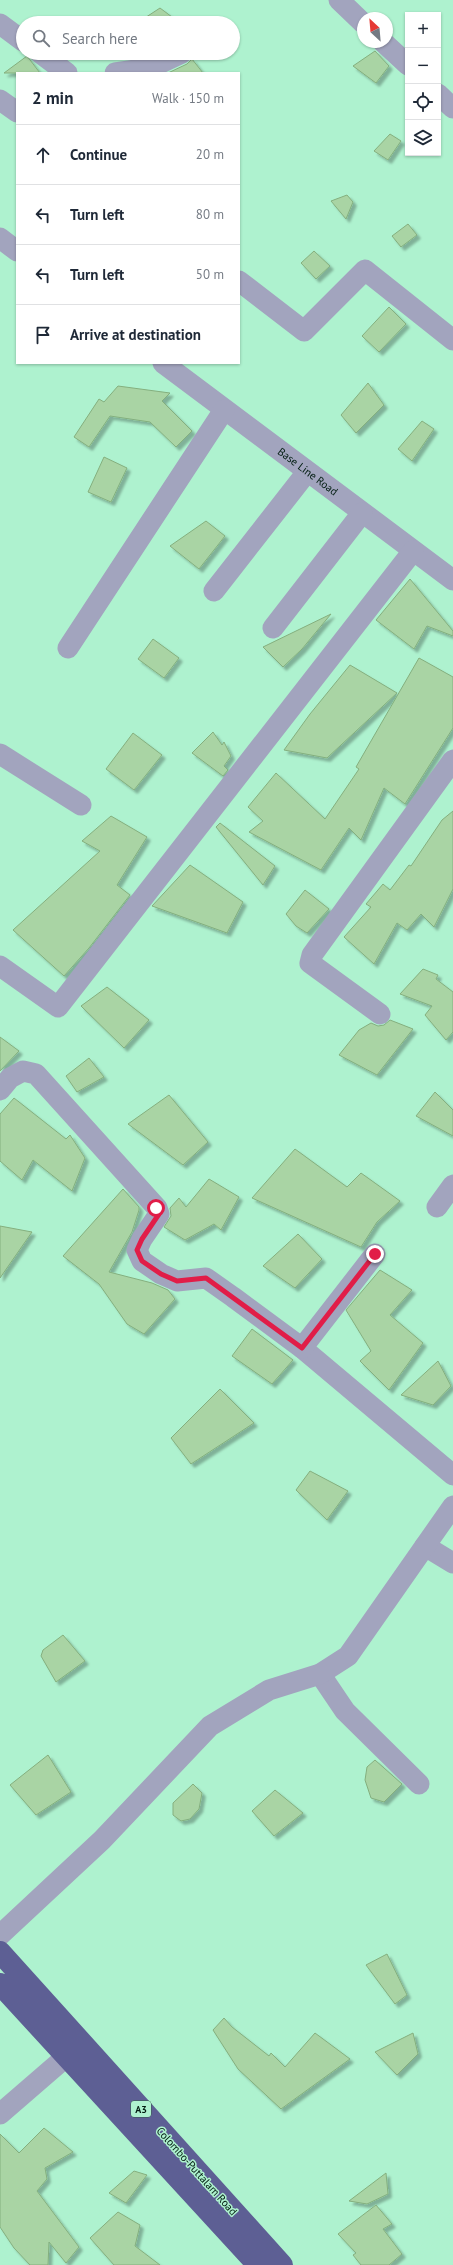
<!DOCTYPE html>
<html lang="en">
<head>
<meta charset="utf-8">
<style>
  :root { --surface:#fff; --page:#f2f2f3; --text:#1f2937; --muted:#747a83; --line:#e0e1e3 }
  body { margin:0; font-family:"PT Sans",sans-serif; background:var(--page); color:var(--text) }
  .controls { position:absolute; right:12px; top:12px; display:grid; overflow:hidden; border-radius:0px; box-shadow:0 1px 3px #0004 }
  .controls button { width:36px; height:36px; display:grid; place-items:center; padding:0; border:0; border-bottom:1px solid var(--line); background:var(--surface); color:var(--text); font:20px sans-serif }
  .compass { position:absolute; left:357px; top:12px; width:36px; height:36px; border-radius:50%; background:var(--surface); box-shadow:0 1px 3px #0004; rotate:334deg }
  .stop { position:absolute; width:12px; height:12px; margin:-9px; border:3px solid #e11d48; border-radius:50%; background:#fff }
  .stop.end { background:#e11d48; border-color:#fff; box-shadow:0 1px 4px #0008 }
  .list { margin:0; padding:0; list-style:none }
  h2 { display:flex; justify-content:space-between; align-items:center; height:52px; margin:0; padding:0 16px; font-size:17px }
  h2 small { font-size:13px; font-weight:400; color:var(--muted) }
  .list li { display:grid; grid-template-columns:26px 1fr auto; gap:12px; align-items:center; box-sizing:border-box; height:60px; padding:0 16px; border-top:1px solid var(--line) }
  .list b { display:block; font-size:15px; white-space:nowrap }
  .list em { font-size:13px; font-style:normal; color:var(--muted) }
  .icon { flex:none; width:22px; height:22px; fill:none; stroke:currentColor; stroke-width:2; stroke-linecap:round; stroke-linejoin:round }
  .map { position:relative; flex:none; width:453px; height:2265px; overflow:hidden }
  .search { position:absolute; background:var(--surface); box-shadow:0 1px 3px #0004; left:16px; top:16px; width:224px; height:44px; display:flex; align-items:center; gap:10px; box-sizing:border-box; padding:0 14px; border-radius:22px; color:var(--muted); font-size:15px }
  .panel { position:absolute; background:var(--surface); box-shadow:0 1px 3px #0004; left:16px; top:72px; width:224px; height:292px; border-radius:0px }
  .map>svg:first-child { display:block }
</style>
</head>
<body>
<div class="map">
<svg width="453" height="2265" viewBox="0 0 453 2265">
  <defs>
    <filter id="shadow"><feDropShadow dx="3.5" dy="3.5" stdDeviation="1" flood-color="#0004"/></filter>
  </defs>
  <rect width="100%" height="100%" fill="#aef2cf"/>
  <path fill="#a9d4a4" stroke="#84af7e" filter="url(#shadow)" d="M160 8 172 17 163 23H137Z
    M375 51 389 66 376 83 353 66Z
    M27 56 40 73H4Z
    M192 59 203 73H168L187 64Z
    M390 134 401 141 388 160 374 151Z
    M347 195 353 202 346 219 331 201Z
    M408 224 417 235 401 247 392 236Z
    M314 251 330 266 316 279 301 263Z
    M389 307 406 324 379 352 362 336Z
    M368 383 384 405 356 433 341 415Z
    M118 386 170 393 162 401 192 431 176 447 150 422 110 416 89 447 74 437 99 399 104 402Z
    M422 421 434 429 412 461 398 449Z
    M104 457 127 468 111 502 88 492Z
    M206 521 225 536 199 569 170 546Z
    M410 579 453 631V636L427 626 414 649 376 620Z
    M331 614 302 649 283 667 263 647Z
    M153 639 179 658 164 678 138 659Z
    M419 658 453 677V728L405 804 384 788 361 840 349 828 321 870 249 832 263 821 248 807 276 773 325 819 359 769 356 767Z
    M350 665 397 693 327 758 284 750 310 714Z
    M213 732 222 745 224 742 231 756 224 766 228 770 223 776 192 753Z
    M133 733 162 755 134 790 106 769Z
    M453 811V889L434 927 421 914 407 930 397 923 374 964 344 937 371 907 366 904 383 884 390 890 409 865 411 866 442 820Z
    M111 816 147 837 117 885 130 895 89 948 64 976 13 930 100 851 82 841Z
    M220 823 275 866 263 885 216 827Z
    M190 865 243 902 227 933 152 906Z
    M305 890 329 909 307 933 296 926 286 914Z
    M423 969 438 975 436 979 453 992V1032L446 1040 425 1015 432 1006 400 994Z
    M107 987 149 1020 124 1048 81 1006Z
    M390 1020 413 1029 377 1075 339 1055 359 1030 371 1023 378 1026 384 1025Z
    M0 1037 19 1051 0 1071Z
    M89 1058 104 1077 77 1092 66 1076Z
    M435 1092 453 1110V1136L416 1116Z
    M169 1095 208 1142 183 1165 128 1124Z
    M14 1098 66 1139 70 1135 85 1158 72 1191 33 1160 22 1180 0 1161V1114Z
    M295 1149 347 1187 361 1173 400 1201 377 1222 361 1247 252 1198Z
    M209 1179 239 1197 221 1230 214 1224 185 1240 164 1227 171 1216 170 1208 179 1198 186 1207Z
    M123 1189 139 1207V1210L132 1232 109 1272 152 1283 168 1290 175 1299 144 1334 127 1324 99 1284 63 1256Z
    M0 1226 32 1232 0 1278Z
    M298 1234 322 1259 295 1288 263 1266Z
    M380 1270 412 1290 390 1315 423 1343 389 1390 360 1361 371 1351 346 1310Z
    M252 1329 293 1360 272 1384 232 1356Z
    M438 1361 451 1386 433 1405 401 1395Z
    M220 1389 254 1423 191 1464 171 1438Z
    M310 1471 348 1491 327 1520 296 1490Z
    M63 1635 85 1661 56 1682 41 1656 43 1650Z
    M48 1755 71 1792 36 1815 10 1785Z
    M375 1760 402 1784 384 1802 371 1798 365 1780 367 1767Z
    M193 1784 202 1793 199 1809 190 1819 181 1821 173 1815V1803Z
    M275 1790 303 1813 274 1836 252 1811Z
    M387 1954 407 1995 395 2004 366 1965Z
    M224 2018 232 2027 269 2056 271 2053 285 2067 315 2033 350 2059 281 2109 238 2069 213 2030Z
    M413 2033 418 2054 397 2075 375 2052Z
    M44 2128 73 2152 45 2168 47 2179 37 2191 79 2247 66 2263 49 2242 48 2265H30L14 2248 0 2227V2134L19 2153Z
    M134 2171 147 2175 126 2203 109 2193Z
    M386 2173 388 2194 367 2204 349 2201Z
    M376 2205 392 2224 383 2229 402 2254 389 2265H361L353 2255 356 2253 338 2234Z
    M118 2212 140 2225 135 2246 160 2265H114L90 2238Z"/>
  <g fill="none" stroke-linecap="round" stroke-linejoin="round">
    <g stroke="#a2a4be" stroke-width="21">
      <path d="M339 0 363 23"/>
      <path d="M0 24 23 41"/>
      <path d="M383 42 408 65"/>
      <path d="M40 53 67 73"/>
      <path d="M115 73 150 68 182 53"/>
      <path d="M438 94 453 108"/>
      <path d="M0 100 17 112"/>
      <path d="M0 238 17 251"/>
      <path d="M239 281 304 331 365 270 453 340"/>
      <path id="s1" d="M163 363 453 580"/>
      <path d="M214 591 307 472"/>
      <path d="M273 628 362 513"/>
      <path d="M68 648 224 410"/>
      <path d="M0 754 81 805"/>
      <path d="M0 966 58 1007 413 551"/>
      <path d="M380 1014 310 963 312 955 453 760"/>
      <path d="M0 1090 10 1078 23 1071 36 1074 157 1208 159 1214 142 1239 137 1250 142 1261 161 1274 177 1281 206 1278 233 1297 302 1348 453 1475"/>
      <path d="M437 1207 453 1185"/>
      <path d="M302 1348 375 1254"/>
      <path d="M425 1546 453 1563"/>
      <path d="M320 1674 345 1711 419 1784"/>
      <path d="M0 1935 102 1840 210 1726 269 1690 320 1674 348 1656 453 1506"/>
      <path d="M0 2114 67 2056"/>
    </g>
    <path stroke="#5d5f94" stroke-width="22" d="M0 1952 282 2265
      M0 1984 258 2265"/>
  </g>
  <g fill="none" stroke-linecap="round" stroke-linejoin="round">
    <path stroke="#e11d48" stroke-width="5" d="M156 1208 159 1214 142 1239 137 1250 142 1261 161 1274 177 1281 206 1278 302 1348 375 1254"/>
  </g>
  <g text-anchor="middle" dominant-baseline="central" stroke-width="3" stroke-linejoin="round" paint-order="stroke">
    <rect fill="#aef2cf" stroke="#365d4a" stroke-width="1" x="131" y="2101" width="20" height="16" rx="3"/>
    <g font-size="10" font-weight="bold" fill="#021d11">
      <text x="141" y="2109">A3</text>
    </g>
    <g font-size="11" fill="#021d11" stroke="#aef2cf">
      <text stroke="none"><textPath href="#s1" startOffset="181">Base Line Road</textPath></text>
      <text transform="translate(197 2171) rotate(48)">Colombo-Puttalam Road</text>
    </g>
  </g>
</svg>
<div class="controls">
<button>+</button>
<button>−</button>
<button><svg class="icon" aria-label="locate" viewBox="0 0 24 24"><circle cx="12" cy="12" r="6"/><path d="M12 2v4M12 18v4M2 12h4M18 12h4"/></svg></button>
<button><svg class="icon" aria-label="layers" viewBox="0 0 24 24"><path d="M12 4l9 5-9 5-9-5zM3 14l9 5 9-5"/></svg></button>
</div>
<svg class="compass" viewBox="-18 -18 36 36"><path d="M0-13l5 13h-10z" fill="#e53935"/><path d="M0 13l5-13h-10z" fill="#747a83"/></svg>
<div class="stop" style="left:156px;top:1208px"></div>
<div class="stop end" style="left:375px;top:1254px"></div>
<div class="search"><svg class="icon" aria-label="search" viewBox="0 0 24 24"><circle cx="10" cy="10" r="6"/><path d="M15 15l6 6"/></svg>Search here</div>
<section class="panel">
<h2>2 min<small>Walk · 150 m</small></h2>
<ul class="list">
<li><svg class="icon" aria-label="ahead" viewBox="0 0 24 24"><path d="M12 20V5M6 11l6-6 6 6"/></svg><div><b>Continue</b></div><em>20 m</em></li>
<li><svg class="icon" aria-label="left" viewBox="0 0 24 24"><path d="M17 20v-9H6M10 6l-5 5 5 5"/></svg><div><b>Turn left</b></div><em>80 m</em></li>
<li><svg class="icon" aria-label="left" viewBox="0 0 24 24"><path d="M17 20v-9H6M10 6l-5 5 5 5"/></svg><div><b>Turn left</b></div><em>50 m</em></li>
<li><svg class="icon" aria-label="arrive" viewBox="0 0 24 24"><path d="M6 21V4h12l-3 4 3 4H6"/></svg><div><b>Arrive at destination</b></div></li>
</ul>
</section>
</div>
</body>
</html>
